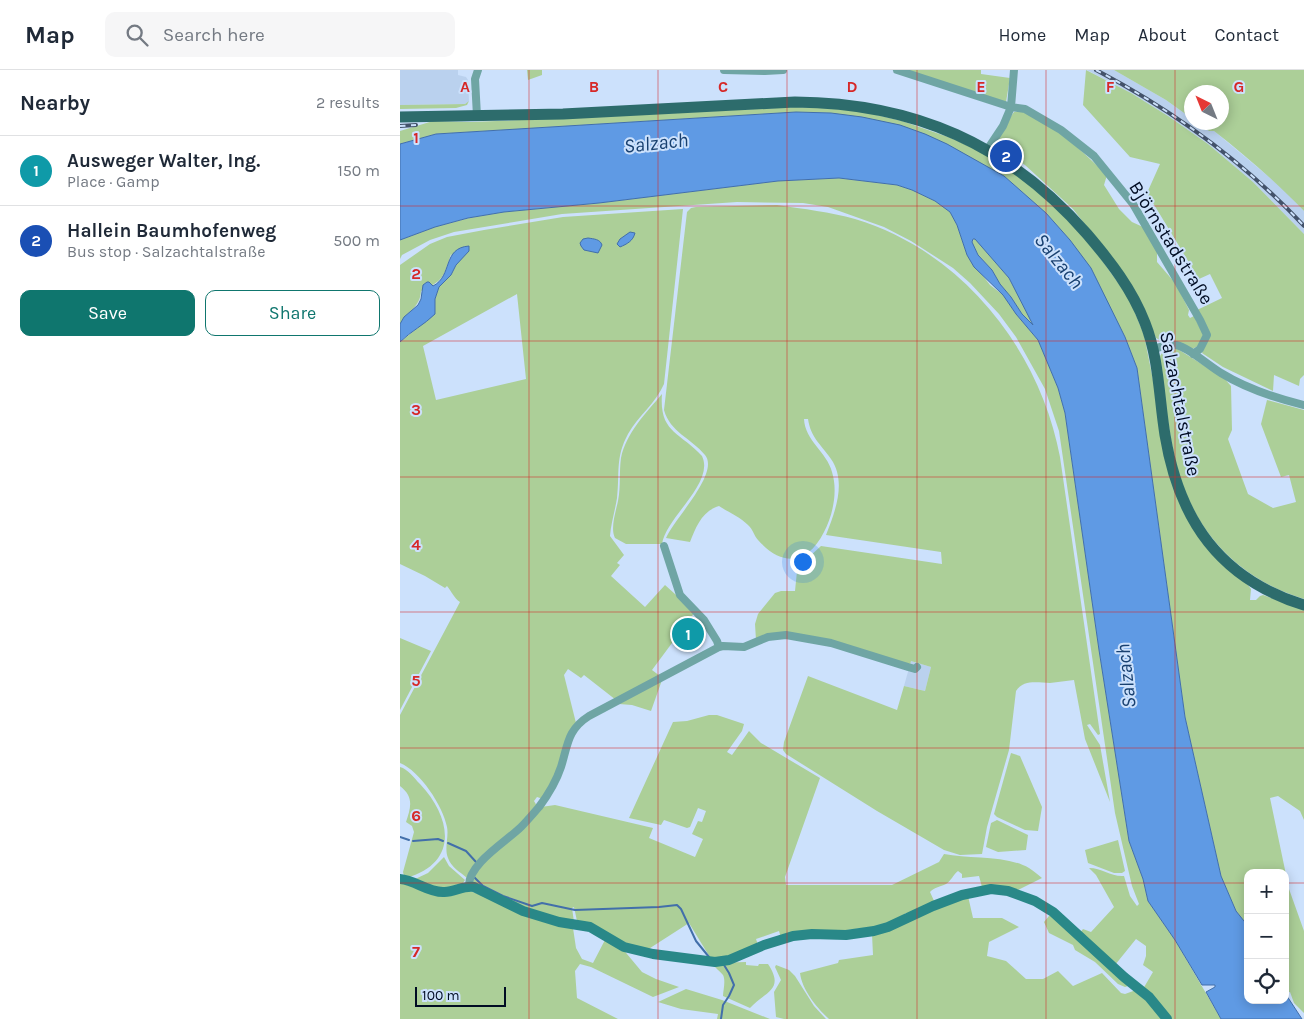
<!DOCTYPE html>
<html lang="en">
<head>
<meta charset="utf-8">
<style>
  :root { --surface:#fff; --page:#f6f6f7; --text:#1f2937; --muted:#747a83; --line:#e0e1e3; --accent:#0f766e }
  body { margin:0; font-family:Karla,sans-serif; background:var(--page); color:var(--text) }
  .controls { position:absolute; right:15px; bottom:15px; display:grid; overflow:hidden; border-radius:10px; box-shadow:0 2px 12px #0003 }
  .controls button { width:45px; height:45px; display:grid; place-items:center; padding:0; border:0; border-bottom:1px solid var(--line); background:var(--surface); color:var(--text); font:25px sans-serif }
  .compass { position:absolute; left:784px; top:15px; width:45px; height:45px; border-radius:50%; background:var(--surface); box-shadow:0 2px 12px #0003; rotate:317deg }
  .scale { position:absolute; left:15px; bottom:12px; width:91px; box-sizing:border-box; padding-left:5px; border:2px solid #000c23; border-top:0; font-size:14px; line-height:18px; white-space:nowrap; color:#000c23; -webkit-text-stroke:4px #cce1fc; paint-order:stroke }
  .you { position:absolute; left:402px; top:491px; width:18px; height:18px; margin:-12px; border:4px solid #fff; border-radius:50%; background:#1a73e8; box-shadow:0 0 0 8px #1a73e833 }
  .badge { display:grid; place-items:center; width:32px; height:32px; border-radius:50%; background:var(--accent); color:#fff; font-size:16px; font-weight:700 }
  .pin { position:absolute; translate:-50% -50%; border:2px solid #fff; box-shadow:0 1px 5px #0006 }
  .list { margin:0; padding:0; list-style:none }
  h2 { display:flex; justify-content:space-between; align-items:center; height:65px; margin:0; padding:0 20px; font-size:21px }
  h2 small { font-size:16px; font-weight:400; color:var(--muted) }
  .list li { display:grid; grid-template-columns:32px 1fr auto; gap:15px; align-items:center; box-sizing:border-box; height:70px; padding:0 20px; border-top:1px solid var(--line) }
  .list b { display:block; font-size:19px; white-space:nowrap }
  .list p { margin:0; font-size:16px; white-space:nowrap; color:var(--muted) }
  .list em { font-size:16px; font-style:normal; color:var(--muted) }
  .actions { display:flex; gap:10px; padding:15px 20px }
  .actions a { flex:1; padding:11px 0; border:1px solid var(--accent); border-radius:10px; text-align:center; font-size:18px; color:var(--accent) }
  .actions .main { background:var(--accent); color:#fff }
  .icon { flex:none; width:28px; height:28px; fill:none; stroke:currentColor; stroke-width:2; stroke-linecap:round; stroke-linejoin:round }
  .map { position:relative; flex:none; width:904px; height:949px; overflow:hidden }
  header { display:flex; align-items:center; gap:30px; box-sizing:border-box; height:70px; padding:0 25px; background:var(--surface); border-bottom:1px solid var(--line) }
  header strong { font-size:24px }
  nav { display:flex; gap:28px; margin-inline-start:auto; font-size:18px }
  .search { width:350px; height:45px; background:var(--page); display:flex; align-items:center; gap:12px; box-sizing:border-box; padding:0 18px; border-radius:10px; color:var(--muted); font-size:19px }
  main { display:flex }
  aside { flex:1; background:var(--surface) }
  .map>svg:first-child { display:block }
</style>
</head>
<body>
<header>
<strong>Map</strong>
<div class="search"><svg class="icon" aria-label="search" viewBox="0 0 24 24"><circle cx="10" cy="10" r="6"/><path d="M15 15l6 6"/></svg>Search here</div>
<nav><a>Home</a><a>Map</a><a>About</a><a>Contact</a></nav>
</header>
<main>
<aside>
<h2>Nearby<small>2 results</small></h2>
<ul class="list">
<li><span class="badge" style="background:#0f9aa8">1</span><div><b>Ausweger Walter, Ing.</b><p>Place · Gamp</p></div><em>150 m</em></li>
<li><span class="badge" style="background:#1a4fb4">2</span><div><b>Hallein Baumhofenweg</b><p>Bus stop · Salzachtalstraße</p></div><em>500 m</em></li>
</ul>
<div class="actions"><a class="main">Save</a><a>Share</a></div>
</aside>
<div class="map">
<svg width="904" height="949" viewBox="0 0 904 949">
  <rect width="100%" height="100%" fill="#cce1fc"/>
  <path fill="#bad1ee" d="M0 0H58V5L66 7 68 10 69 31 65 34 0 35Z
    M687 0H714L766 30 791 48 792 52 798 53 809 61H814L882 118 904 141V164L853 112 808 74 768 46 731 23Z
    M511 591 531 597 525 621 504 616Z"/>
  <path fill="#accf98" fill-rule="evenodd" d="M127 0H142V5L128 10Z
    M505 0H581V4L610 8 606 32Z
    M686 0 731 23 768 46 808 74 853 112 904 164V305L900 309 899 316 874 305 873 321 823 297 802 283 806 274 797 240 822 228 810 204 799 209 747 123 760 94 730 87 683 35Z
    M714 0H904V141C876 112 846 86 814 61H809L798 53 822 52V22H792L791 48 766 30Z
    M69 31 67 35 56 38 0 39V35L65 34Z
    M395 37 431 38 464 42 502 51 551 68 594 88 637 119 688 171 729 228 744 265 776 425 848 515 851 519 850 530H856L860 526 863 525 904 540V750L900 741 878 726 870 728 889 819 904 861V943L894 933 890 922 885 923V803H848V856L836 841 821 806 785 647 737 298 725 267 670 170 646 143 604 106 431 43 396 42 36 64 0 74V61L33 51 71 52 216 46Z
    M620 41C647 46 687 86 707 105L704 115 719 139 732 152 743 157 757 181V192L776 214 789 240 788 245 790 248 794 246 804 266 798 276 792 279C785 277 760 271 756 268L720 199 673 139 625 95 595 76 608 50 614 42Z
    M439 108 497 115 512 120 535 131 550 142 557 155 567 185 590 215 603 225 616 244 638 270 658 318 665 343 699 580 729 771 743 809 748 831 775 870 821 949H772L743 919 753 902 743 895 746 886V876L736 869 715 895 679 864 683 859 691 862 714 837 696 805 689 798C702 798 711 807 724 806L730 826 737 836 739 834 732 816 715 743 659 361 645 319 616 267 599 244 570 213 553 198 511 171 484 157 428 137 403 133 337 132 162 144 54 162 30 170 2 185 0 189V170L35 157 69 148 104 142 199 133 378 111Z
    M377 135C404 139 430 142 455 149 562 181 640 280 660 387L700 664 698 665 690 654 687 655 700 675 710 732 685 669 674 610C666 611 658 612 650 613 638 613 624 609 616 621L609 680 587 757 582 784 560 785 544 780 477 741 386 684 383 680 384 672 408 606 497 640 504 616 525 621 531 597 511 591 510 595 419 567 356 570 355 554 358 544 375 523 381 521H395L398 491 410 486 421 476 542 494 541 482 426 465C435 442 447 412 431 389 420 373 411 368 408 349H404C405 371 427 382 432 402 438 421 433 445 424 462 408 494 383 498 358 470 354 466 353 459 348 455 340 447 328 442 319 436 302 441 296 457 290 472L266 468C274 449 320 403 305 385 291 368 270 362 264 340L287 142 291 138 296 137Z
    M283 139 264 314C256 333 238 346 228 364 215 388 220 403 217 428 215 441 211 453 210 466L224 485 217 493 220 495 211 506 245 537 265 515 295 542 252 600 260 606 216 630 184 605 181 608 168 599 164 605 176 653 156 704 143 729 137 727 134 731 137 736 67 808C60 802 51 797 48 788 44 779 49 767 47 757 43 736 20 701 0 693V645L60 532C54 528 52 522 47 516L45 518 25 506 0 494V272L35 244V229L39 217 51 205 56 195 51 184C44 207 43 211 21 221 20 238 8 240 0 254V195L30 174 47 167 84 160 163 147ZM117 224 126 309 36 330 23 276Z
    M575 168 609 208 634 255 622 244 611 227 600 214 592 200 578 185 572 172Z
    M776 278 824 308 831 316 832 360 828 369 848 424 873 438 896 432 889 405 881 407 861 354 867 330 904 340V529C838 509 793 461 776 393 768 360 765 325 760 291V286L764 280Z
    M262 324C259 363 280 362 302 386 315 413 266 447 262 474H226L215 468C210 458 216 441 218 431 221 416 219 402 221 388 226 363 246 343 262 324Z
    M0 568 31 581 0 640Z
    M262 610 251 641 232 635 219 634Z
    M309 645H317L344 654 342 661 327 682 332 685 349 661 361 673 420 708 385 807 386 815H492L539 792 544 784C569 789 607 785 629 798 634 801 638 805 642 808L616 821 582 817 579 806 562 808V804L558 801C553 805 551 811 546 814 540 817 535 817 530 822L535 833 513 843H505L506 846 488 855 381 868 379 861 356 869 358 875 334 886 311 889 289 853 247 880 236 879 177 851 174 837 172 838 174 852 136 843 76 815 73 812 74 804 80 795 141 737 155 735 253 758 249 768 295 787 303 769 292 764 298 751 302 752 306 741 298 738 290 757 287 758 264 750 261 755 229 748 273 652 287 651Z
    M611 683 620 686 642 737 638 761 625 760 597 747 594 744Z
    M0 697C8 699 14 708 20 714 52 748 59 793 6 808L4 806 3 802 14 762 12 756 6 752C11 737 14 727 0 716Z
    M597 750 628 765 626 780 598 782 586 777 591 753Z
    M718 770 725 801 722 803H714L688 793 685 780Z
    M44 787 49 796 65 810 63 813 44 821 13 810 28 803Z
    M0 811 26 822 70 821 173 858 176 878 182 889 193 893 206 868 222 878 242 902 256 909 279 917 253 927 191 897 180 894 175 901 177 928 218 949H0Z
    M568 826 573 848H602L619 857 589 872 587 886 606 891 626 909H643L658 901 673 916 702 903 721 923 725 924 736 920 764 949H429C417 938 402 920 400 903L438 893 439 890 473 885 472 864Z
    M652 845 728 916 725 917 718 914 695 892 675 880 673 875 649 863 644 852 649 846Z
    M346 892V895L358 896 359 894H368C385 920 366 921 350 938L323 926C323 921 326 911 323 905 320 901 315 898 312 893Z
    M376 895 389 900 395 906 414 936 426 949H384L376 947 374 922 381 910 375 897Z
    M286 919 322 930 370 949H317L318 944 281 939 258 932Z"/>
  <path fill="#5f9ae4" stroke="#426faa" fill-rule="evenodd" d="M396 42 431 43 462 47 500 55 525 64 547 74 604 106 646 143 670 170 691 198 725 267 737 298 785 647 821 806 836 841 848 856V930H885V923L902 949H821L806 922 815 917V915H802L775 870 748 831 743 809 729 771 699 580 665 343 658 318 638 270 616 244 603 225 574 197 567 185 557 155 550 142 535 131 512 120 497 115 439 108 378 111 199 133 104 142 68 148 35 157 0 170V74L36 64ZM573 169H575L609 208 633 255 622 244 611 227 600 214 592 200 578 185 572 172Z
    M230 162 235 163C233 171 227 174 220 177L217 174 220 169Z
    M188 168C194 169 200 169 202 175L198 183 184 180 181 176 180 173 183 169Z
    M69 176V181L56 195 51 205 39 217 35 229V244C24 255 11 261 0 272V254L4 247 18 235 21 229 23 215 27 212H29L33 216C53 206 42 178 69 176Z"/>
  <g fill="none" stroke-linecap="round" stroke-linejoin="round">
    <path stroke="#426faa" stroke-width="2" d="M0 767 9 770
      M13 771 38 769 43 771
      M48 773 66 781 76 792
      M74 807 83 816 103 826 132 836 142 833 175 840 259 837 277 835 281 839 296 871 309 887
      M321 949 323 935 329 926 334 915 329 903 324 895"/>
    <path stroke="#6fa5a4" stroke-width="8" d="M324 0 365 1 383 0
      M497 0 611 37 625 39 661 60 694 86 733 134 800 250 807 265 800 279 793 284
      M77 46 75 9 78 0
      M587 80 603 56 611 37 614 0
      M753 280C759 277 769 273 776 275 788 277 809 296 821 303 847 319 875 328 904 335
      M264 476 280 525 304 550 317 571 319 577
      M69 816C68 794 107 771 121 757 127 751 133 744 139 737 148 725 156 712 161 697 168 675 167 660 189 646L319 577 323 576 344 577 368 567 386 565 431 573 508 597 515 599 517 597"/>
    <path stroke="#298888" stroke-width="10" d="M0 809C15 810 27 822 43 822 54 823 63 815 74 817L123 841 159 852 190 857 224 877 253 884 315 892 329 890 364 875 393 866 412 864 446 865 474 861 488 857 533 836 562 825 591 819 608 821 635 831 653 842 724 907 749 927 767 949"/>
    <path stroke="#2d6c6c" stroke-width="11" d="M0 47 163 44 395 32C515 33 608 74 687 164 710 191 732 219 745 253 759 288 759 328 765 365 779 450 820 509 904 535"/>
    <g stroke="#43526a" stroke-width="4">
      <path id="rail" d="M696 0C774 41 844 92 904 156
        M0 56 16 55"/>
    </g>
    <use href="#rail" stroke="#cce1fc" stroke-width="2" stroke-dasharray="5.5" stroke-linecap="butt"/>
  </g>
  <path fill="none" stroke="#d62828" stroke-width="1" stroke-opacity="0.55" d="M129 0V949M258 0V949M387 0V949M517 0V949M646 0V949M775 0V949M0 136H904M0 271H904M0 407H904M0 542H904M0 678H904M0 813H848M885 813H904"/>
  <g text-anchor="middle" dominant-baseline="central" stroke-width="4" stroke-linejoin="round" paint-order="stroke">
    <g font-size="19" fill="#000c23" stroke="#cce1fc">
      <text transform="translate(771 173) rotate(58)">Björnstadstraße</text>
      <text transform="translate(780 334) rotate(79)">Salzachtalstraße</text>
    </g>
    <g font-size="20" font-style="italic" fill="#184070" stroke="#cce1fc">
      <text transform="translate(256 73) rotate(-6)">Salzach</text>
      <text transform="translate(659 191) rotate(51)">Salzach</text>
      <text transform="translate(726 606) rotate(-96)">Salzach</text>
    </g>
  </g>
  <g font-size="16" text-anchor="middle" font-weight="bold" fill="#d62828" stroke="#cce1fc" stroke-width="4" stroke-linejoin="round" paint-order="stroke">
    <text x="65" y="22">A</text>
    <text x="194" y="22">B</text>
    <text x="323" y="22">C</text>
    <text x="452" y="22">D</text>
    <text x="581" y="22">E</text>
    <text x="710" y="22">F</text>
    <text x="839" y="22">G</text>
    <text x="16" y="73">1</text>
    <text x="16" y="209">2</text>
    <text x="16" y="345">3</text>
    <text x="16" y="480">4</text>
    <text x="16" y="616">5</text>
    <text x="16" y="751">6</text>
    <text x="16" y="887">7</text>
  </g>
</svg>
<div class="controls">
<button>+</button>
<button>−</button>
<button><svg class="icon" aria-label="locate" viewBox="0 0 24 24"><circle cx="12" cy="12" r="6"/><path d="M12 2v4M12 18v4M2 12h4M18 12h4"/></svg></button>
</div>
<svg class="compass" viewBox="-18 -18 36 36"><path d="M0-13l5 13h-10z" fill="#e53935"/><path d="M0 13l5-13h-10z" fill="#747a83"/></svg>
<div class="scale">100 m</div>
<div class="you"></div>
<div class="pin badge" style="left:288px;top:564px;background:#0f9aa8">1</div>
<div class="pin badge" style="left:606px;top:86px;background:#1a4fb4">2</div>
</div>
</main>
</body>
</html>
